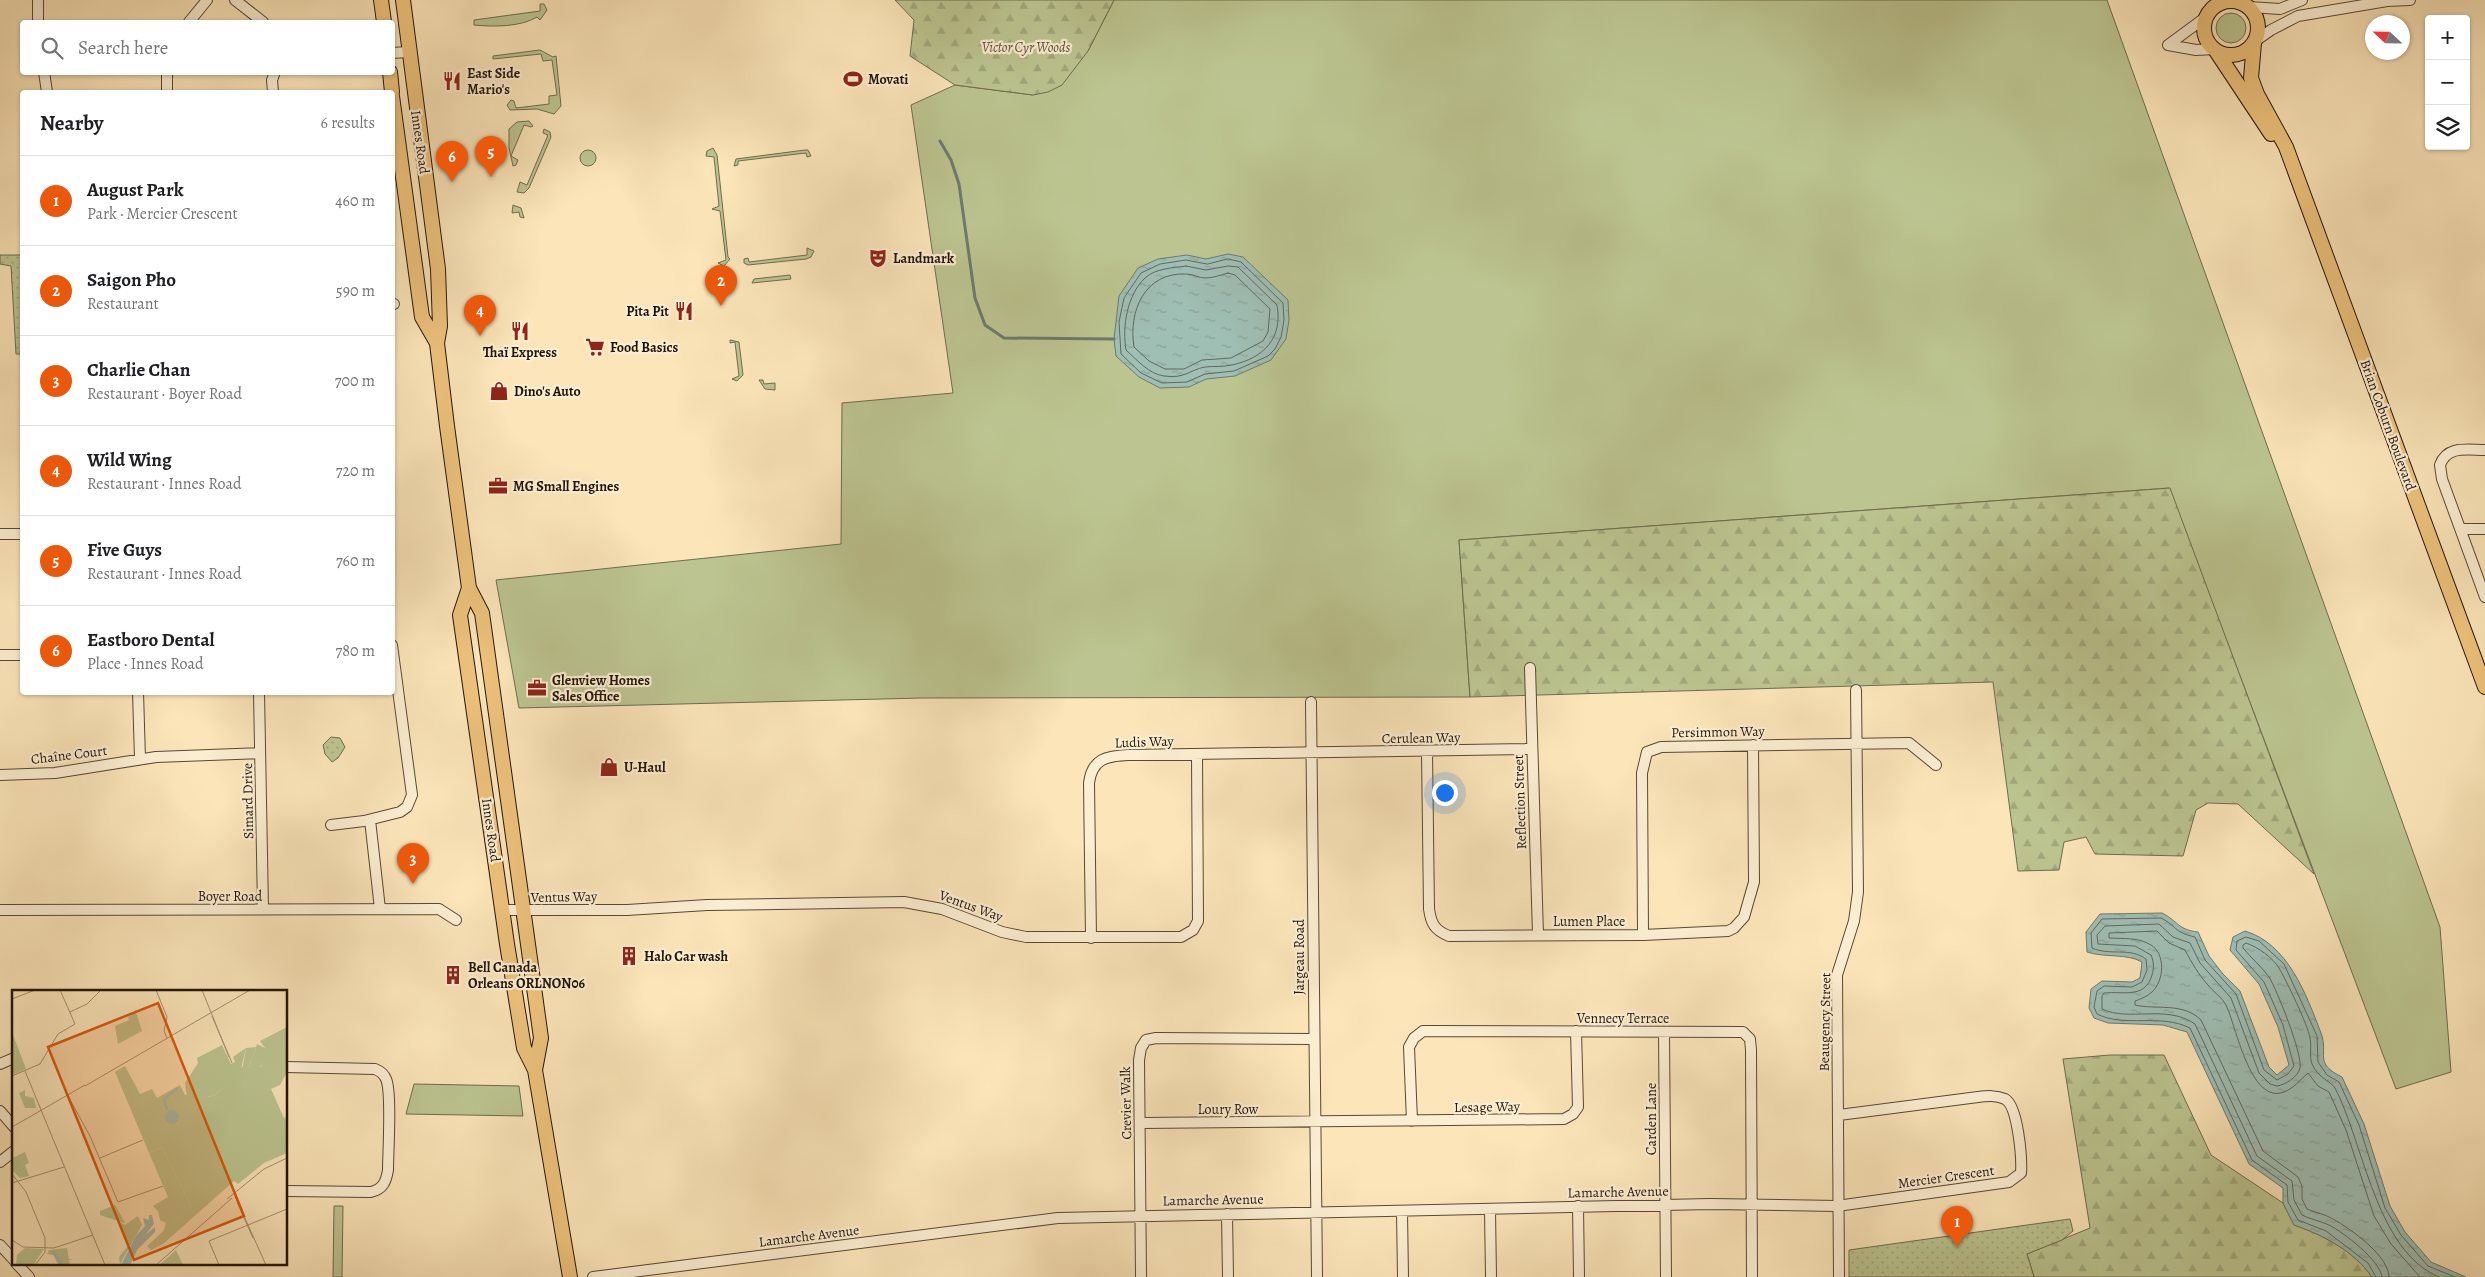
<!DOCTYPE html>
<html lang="en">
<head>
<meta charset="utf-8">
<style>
  :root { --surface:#fff; --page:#f2f2f2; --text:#202124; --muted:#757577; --line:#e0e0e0; --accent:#ea580c }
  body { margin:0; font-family:Alegreya,serif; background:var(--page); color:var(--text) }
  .controls { position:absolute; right:15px; top:15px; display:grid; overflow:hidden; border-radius:5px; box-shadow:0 1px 4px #0004 }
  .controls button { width:45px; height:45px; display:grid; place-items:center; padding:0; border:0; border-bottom:1px solid var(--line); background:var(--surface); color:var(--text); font:25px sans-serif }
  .compass { position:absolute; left:2365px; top:15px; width:45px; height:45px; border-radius:50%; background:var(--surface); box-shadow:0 1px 4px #0004; rotate:292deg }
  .you { position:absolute; left:1444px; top:792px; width:18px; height:18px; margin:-12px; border:4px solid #fff; border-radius:50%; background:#1a73e8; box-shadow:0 0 0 8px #1a73e833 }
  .badge { display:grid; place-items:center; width:32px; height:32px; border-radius:50%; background:var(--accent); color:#fff; font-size:16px; font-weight:700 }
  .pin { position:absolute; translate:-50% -41px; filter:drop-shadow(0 1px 2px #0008) }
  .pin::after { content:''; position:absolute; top:26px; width:18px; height:15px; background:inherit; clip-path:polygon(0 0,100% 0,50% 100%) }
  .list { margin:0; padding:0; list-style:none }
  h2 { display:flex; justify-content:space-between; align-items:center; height:65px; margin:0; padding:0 20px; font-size:21px }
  h2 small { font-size:16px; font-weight:400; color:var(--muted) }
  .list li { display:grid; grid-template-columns:32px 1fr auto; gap:15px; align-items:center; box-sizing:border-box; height:90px; padding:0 20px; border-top:1px solid var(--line) }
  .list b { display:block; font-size:19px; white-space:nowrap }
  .list p { margin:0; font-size:16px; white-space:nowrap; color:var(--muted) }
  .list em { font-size:16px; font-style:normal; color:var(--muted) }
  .icon { flex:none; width:28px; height:28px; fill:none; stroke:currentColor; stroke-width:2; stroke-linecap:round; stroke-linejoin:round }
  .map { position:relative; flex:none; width:2485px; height:1277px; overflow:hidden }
  .search { position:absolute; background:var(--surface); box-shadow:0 1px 4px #0004; left:20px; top:20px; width:375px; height:55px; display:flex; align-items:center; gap:12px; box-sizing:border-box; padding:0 18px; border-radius:5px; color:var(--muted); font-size:19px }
  .panel { position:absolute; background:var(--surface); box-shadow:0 1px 4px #0004; left:20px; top:90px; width:375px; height:605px; border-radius:5px }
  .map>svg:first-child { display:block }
</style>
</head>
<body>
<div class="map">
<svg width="2485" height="1277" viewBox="0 0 2485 1277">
  <defs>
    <pattern id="forest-firs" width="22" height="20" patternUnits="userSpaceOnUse" patternTransform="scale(1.25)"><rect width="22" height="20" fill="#bcc591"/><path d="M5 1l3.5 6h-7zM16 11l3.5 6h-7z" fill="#a1a87c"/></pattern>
    <pattern id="park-dots" width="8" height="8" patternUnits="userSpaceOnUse" patternTransform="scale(1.25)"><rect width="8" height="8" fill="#bcc591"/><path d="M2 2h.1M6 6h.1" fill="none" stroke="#a1a87c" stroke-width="1.8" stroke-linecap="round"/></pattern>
    <pattern id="water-ripples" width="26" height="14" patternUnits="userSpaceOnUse" patternTransform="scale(1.25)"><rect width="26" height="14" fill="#9fbeb4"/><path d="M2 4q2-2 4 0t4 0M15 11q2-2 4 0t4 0" fill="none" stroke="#89a299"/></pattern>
  </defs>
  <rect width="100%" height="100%" fill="#fbe5b9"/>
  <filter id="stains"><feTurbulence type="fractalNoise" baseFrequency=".004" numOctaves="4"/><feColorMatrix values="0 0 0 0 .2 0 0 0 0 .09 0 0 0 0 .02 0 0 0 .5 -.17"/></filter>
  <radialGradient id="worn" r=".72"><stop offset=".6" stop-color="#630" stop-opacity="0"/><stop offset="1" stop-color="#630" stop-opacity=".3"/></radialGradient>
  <path fill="#bcc591" stroke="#6f6c4e" d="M1114 0H2107L2440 927 2451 1072 2396 1089 2169 488 1459 540 1470 697 922 698 519 708 496 580 841 544 842 403 953 393 911 105 955 85 1033 95 1088 51Z
    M540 4H544L547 10 540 20 537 17C521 27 493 27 474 25V20L540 11Z
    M2216 28a15 15 0 1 1 30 0a15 15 0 1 1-30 0Z
    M540 50 553 57 556 56 561 106 554 114 537 109 510 110 507 105 511 100 514 101 516 108 549 104V96L557 95 552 60 543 61 541 54 493 59V56Z
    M529 121 533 126 531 127 524 125 511 156 518 160 516 165 513 166 509 148V129L517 122Z
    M544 129 550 132 551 137 529 188 524 193 517 192 520 182 527 185 548 135 543 133Z
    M713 148 717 155 728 257 730 259 724 266 718 263 726 260 720 211 712 209 719 206 714 157 706 156 707 151Z
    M580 158a8 8 0 1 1 16 0a8 8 0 1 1-16 0Z
    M805 150H808L811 156 807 157 806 153 738 161V165L734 166 736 159Z
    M513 205 521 208 524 218 520 217 519 212 512 213Z
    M807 248 814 251 811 257 806 259 748 265 744 263V259L748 258 749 262 807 255Z
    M790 275 791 279 752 283 754 279Z
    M730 340 739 342 743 375 737 381 732 379 739 376 735 342 730 343Z
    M759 380H763L764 384 775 383V390L765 389Z
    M414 1084 519 1086 523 1116 406 1114Z
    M334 1206H343L342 1277H333Z"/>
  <path fill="url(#forest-firs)" stroke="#6f6c4e" d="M895 0H1114L1088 51 1062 85 1048 92 1033 95 955 85 910 56 914 20Z
    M2170 488 2314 874 2238 804 2208 803 2196 810 2183 856 2095 854 2086 837 2064 842 2059 870 2018 871 1993 682 1470 697 1459 540Z
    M2110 1055H2164L2211 1155 2283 1203 2294 1225C2323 1235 2354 1251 2372 1277H2034L2027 1254 2090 1228 2063 1059Z"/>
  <path fill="url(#park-dots)" stroke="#6f6c4e" d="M0 255H22V354H16L11 266 0 264Z
    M331 737 340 738 345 747 338 758 332 762 325 754 323 745Z
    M2070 1219 2073 1231 2062 1240 2027 1254 2034 1277H1849V1250Z"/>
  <path fill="url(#water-ripples)" stroke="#6d7a70" d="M1228 254 1243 257 1288 300 1289 320 1286 339 1271 360 1235 376 1206 379 1189 387 1160 388 1139 377 1116 356 1114 339 1119 296 1138 268 1158 259 1187 255 1206 259Z
    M2162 913C2178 921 2178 930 2198 932L2209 956 2223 974 2240 991 2269 1067 2277 1075 2289 1065 2278 1027 2259 984 2230 950 2233 937 2245 931C2288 944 2306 994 2321 1033 2329 1055 2313 1063 2342 1077L2364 1124 2390 1206 2405 1232 2431 1262 2466 1277H2372C2354 1251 2323 1235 2294 1225L2283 1203V1188L2249 1164 2187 1032 2163 1025 2108 1023 2094 1018 2089 1008 2091 989 2102 981 2132 982 2140 978 2142 962C2126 953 2105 958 2087 952L2086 932 2100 914Z"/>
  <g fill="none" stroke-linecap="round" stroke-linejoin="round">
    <path stroke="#606960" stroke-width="1" d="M1228 259 1241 262 1283 303 1284 320 1281 337 1275 349 1268 356 1234 371 1205 374 1187 382 1162 383 1141 373 1121 354 1119 322 1124 298 1141 273 1160 264 1186 260 1207 264Z
      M1186 266 1206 270 1228 266 1238 267 1277 305C1283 338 1264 358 1232 365 1223 367 1214 366 1205 367 1189 370 1185 379 1164 376 1149 374 1137 360 1126 350 1122 327 1127 295 1145 278 1156 268 1173 268 1186 266Z
      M1228 273 1235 275 1270 309 1268 332 1263 341 1231 358 1202 360 1184 369H1165L1149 361 1134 347C1128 311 1145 272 1186 274 1193 274 1199 278 1205 278 1213 278 1221 275 1228 273Z
      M2376 1277 2368 1263 2326 1231 2298 1220 2288 1202 2287 1185 2252 1160 2190 1028C2160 1013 2125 1028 2097 1014L2094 1007 2097 991 2104 986 2132 987 2142 982 2147 970 2146 959C2130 947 2110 956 2092 948L2091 933 2102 919 2161 918C2177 926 2173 932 2195 937L2205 960 2236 994 2264 1070 2277 1080 2288 1074 2294 1066 2283 1025 2264 982 2236 950 2237 941 2246 937 2259 941 2284 964 2317 1036 2318 1062 2327 1075 2339 1082 2359 1125 2385 1208 2401 1235 2428 1266 2455 1277
      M2382 1277C2381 1261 2343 1232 2329 1225 2320 1221 2310 1219 2302 1215L2294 1200 2292 1181 2257 1156 2195 1024C2166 1004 2129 1022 2102 1009V996L2104 993C2124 991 2145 999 2152 975 2154 968 2154 962 2151 955L2135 946 2098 944 2097 935 2105 926 2159 924 2173 937 2190 943 2200 963 2231 998 2259 1073 2270 1084 2277 1086C2285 1085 2298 1077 2300 1068 2303 1055 2277 990 2269 977 2262 967 2251 958 2243 948V945L2246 943C2258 947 2273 958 2279 968 2286 980 2308 1025 2310 1038 2312 1046 2309 1056 2312 1064 2318 1078 2332 1082 2335 1088 2364 1144 2376 1251 2439 1277
      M2389 1277C2389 1256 2351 1229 2333 1219 2325 1214 2316 1213 2307 1209L2302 1199V1186L2298 1177 2263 1151 2201 1020C2183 1002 2156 1010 2135 1005V1001C2141 999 2148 996 2152 992 2164 981 2166 954 2151 945 2138 937 2124 939 2109 938V933L2157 931 2169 943 2185 950C2192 963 2198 974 2208 985 2213 992 2222 997 2226 1005 2236 1025 2250 1105 2284 1092 2294 1088 2300 1080 2308 1073L2318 1086 2329 1092 2346 1130 2374 1216 2391 1244 2420 1277"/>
    <path stroke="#6d7a70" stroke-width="3" d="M940 141 951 160 959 184 975 298 985 325 1004 338 1114 339"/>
    <g stroke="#584836" stroke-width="12">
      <path id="minor" d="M38 0V22
        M235 0 263 22
        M2249 7 2280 9 2302 0
        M189 22 207 0
        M2254 42 2271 30 2298 16 2387 1 2410 0
        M2168 45 2206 17
        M2168 45 2196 50 2215 49
        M392 53 408 52
        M44 72 47 92
        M167 92V72
        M273 92 272 80 275 72
        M392 304H394
        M2485 450C2468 450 2447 445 2440 465L2442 479 2485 597
        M2461 529H2485
        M0 534H22
        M0 655H22
        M1530 668 1538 935
        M138 692 140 759
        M259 692 263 909
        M1311 702 1317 1277
        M1427 752 1429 909C1431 923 1434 930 1449 936L1643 935 1728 931 1734 928 1744 917 1754 882 1753 745
        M0 775 55 773 156 757 260 753
        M370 820 380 909
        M331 825 364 821 400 812 407 807 412 795 392 645
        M0 910 439 909 456 920
        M502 910H627L707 905 904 902 942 909 1002 932 1026 937H1181L1193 930 1198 921 1197 755
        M1643 935 1642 773 1647 752 1661 747 1909 743 1936 765
        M1091 938 1089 783C1092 759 1106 756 1128 755L1532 749
        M1664 1032 1666 1277
        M0 1064 14 1058
        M286 1067 375 1069C380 1071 384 1074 386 1079 392 1092 388 1153 388 1170 386 1182 383 1189 371 1192L286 1191
        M0 1111 14 1127
        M1412 1121 1409 1047 1414 1038 1423 1031 1743 1032 1750 1039 1751 1050 1752 1277
        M1141 1123 1564 1119 1573 1114 1578 1107 1576 1031
        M0 1162 14 1151
        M1578 1206 1579 1277
        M1490 1210 1491 1277
        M1402 1212 1403 1277
        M1227 1214 1228 1277
        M0 1245 14 1260
        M16 1263 29 1277
        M593 1277 1058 1218 1710 1204 1837 1206 2009 1182 2021 1173C2022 1158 2018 1106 2005 1099 1996 1095 1987 1096 1978 1097L1839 1115
        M1141 1277 1139 1060 1141 1048 1146 1040 1156 1038 1313 1039
        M1839 1277 1837 975 1854 921 1858 892 1856 690"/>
    </g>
    <g stroke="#22140b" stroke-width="16">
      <path id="major" d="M381 0 384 22
        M403 0 438 269 440 326 437 343 447 426 469 588 482 613 541 1038 535 1070
        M2204 28a27 27 0 1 1 54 0a27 27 0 1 1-54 0Z
        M2254 43 2251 78 2257 94 2286 147 2485 687
        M2216 51 2271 134
        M390 72 392 92
        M392 96 422 317 437 343
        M469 588 460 615 507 944 524 1048 535 1070 570 1277"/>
    </g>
    <use href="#minor" stroke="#fceed2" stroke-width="10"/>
    <use href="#major" stroke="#eec27c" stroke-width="14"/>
  </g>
  <defs>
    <g id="stadium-bare" transform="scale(1.5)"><path d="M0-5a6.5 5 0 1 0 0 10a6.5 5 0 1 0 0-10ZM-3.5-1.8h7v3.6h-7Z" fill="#8f2418" stroke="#fceed2" stroke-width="2.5" paint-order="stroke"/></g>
    <g id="restaurant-bare" transform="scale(1.5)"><path d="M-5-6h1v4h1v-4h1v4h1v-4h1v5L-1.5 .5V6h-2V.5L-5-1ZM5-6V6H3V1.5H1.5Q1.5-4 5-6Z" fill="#8f2418" stroke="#fceed2" stroke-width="2.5" paint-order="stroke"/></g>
    <g id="theatre-bare" transform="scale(1.5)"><path d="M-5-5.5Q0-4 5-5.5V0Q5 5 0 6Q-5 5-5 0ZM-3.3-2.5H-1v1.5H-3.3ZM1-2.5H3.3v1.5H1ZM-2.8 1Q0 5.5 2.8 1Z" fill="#8f2418" stroke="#fceed2" stroke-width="2.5" paint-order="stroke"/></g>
    <g id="supermarket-bare" transform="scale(1.5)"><path d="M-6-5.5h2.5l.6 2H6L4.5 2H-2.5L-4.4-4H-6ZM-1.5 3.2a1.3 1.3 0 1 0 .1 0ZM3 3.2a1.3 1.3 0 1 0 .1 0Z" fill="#8f2418" stroke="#fceed2" stroke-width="2.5" paint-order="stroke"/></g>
    <g id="shop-bare" transform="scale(1.5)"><path d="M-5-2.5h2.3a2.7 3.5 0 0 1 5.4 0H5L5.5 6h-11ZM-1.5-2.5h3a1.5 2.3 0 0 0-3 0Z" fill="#8f2418" stroke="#fceed2" stroke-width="2.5" paint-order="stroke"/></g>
    <g id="office-bare" transform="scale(1.5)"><path d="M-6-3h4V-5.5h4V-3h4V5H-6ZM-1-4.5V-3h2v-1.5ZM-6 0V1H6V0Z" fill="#8f2418" stroke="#fceed2" stroke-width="2.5" paint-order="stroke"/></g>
    <g id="building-bare" transform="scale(1.5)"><path d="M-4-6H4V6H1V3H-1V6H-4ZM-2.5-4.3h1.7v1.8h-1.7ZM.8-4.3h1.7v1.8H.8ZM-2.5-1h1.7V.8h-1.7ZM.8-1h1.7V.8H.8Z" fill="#8f2418" stroke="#fceed2" stroke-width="2.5" paint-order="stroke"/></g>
  </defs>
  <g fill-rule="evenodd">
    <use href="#stadium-bare" x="853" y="79"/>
    <use href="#restaurant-bare" x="452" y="81"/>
    <use href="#theatre-bare" x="878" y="258"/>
    <use href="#restaurant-bare" x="684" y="311"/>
    <use href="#restaurant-bare" x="520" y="331"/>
    <use href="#supermarket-bare" x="595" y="347"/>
    <use href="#shop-bare" x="499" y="391"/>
    <use href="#office-bare" x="498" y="486"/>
    <use href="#office-bare" x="537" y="688"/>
    <use href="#shop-bare" x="609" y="767"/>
    <use href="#building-bare" x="629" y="956"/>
    <use href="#building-bare" x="453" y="975"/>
  </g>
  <g text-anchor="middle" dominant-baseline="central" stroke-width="4.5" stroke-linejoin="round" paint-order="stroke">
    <g font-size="14" font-style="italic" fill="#58523a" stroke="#fceed2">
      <text x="1026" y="47">Victor Cyr Woods</text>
    </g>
    <g font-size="14" font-weight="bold" fill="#22140b" stroke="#fceed2" text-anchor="start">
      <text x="467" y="73">East Side<tspan x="467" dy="16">Mario's</tspan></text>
      <text x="868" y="79">Movati</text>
      <text x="893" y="258">Landmark</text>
      <text x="669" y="311" text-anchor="end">Pita Pit</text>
      <text x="610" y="347">Food Basics</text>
      <text x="520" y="352" text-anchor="middle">Thaï Express</text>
      <text x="514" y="391">Dino's Auto</text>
      <text x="513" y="486">MG Small Engines</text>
      <text x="552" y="680">Glenview Homes<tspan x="552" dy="16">Sales Office</tspan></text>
      <text x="624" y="767">U-Haul</text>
      <text x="644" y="956">Halo Car wash</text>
      <text x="468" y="967">Bell Canada<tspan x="468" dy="16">Orleans ORLNON06</tspan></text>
    </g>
    <g font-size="14" fill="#22140b" stroke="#fceed2">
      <text transform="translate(420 142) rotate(82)">Innes Road</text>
      <text transform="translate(2388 425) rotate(70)">Brian Coburn Boulevard</text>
      <text transform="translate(1718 732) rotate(-1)">Persimmon Way</text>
      <text transform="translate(1421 738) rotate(-1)">Cerulean Way</text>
      <text transform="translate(1144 742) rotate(-2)">Ludis Way</text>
      <text transform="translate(69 755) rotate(-7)">Chaîne Court</text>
      <text transform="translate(248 801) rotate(-91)">Simard Drive</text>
      <text transform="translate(1520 802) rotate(-92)">Reflection Street</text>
      <text transform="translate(491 830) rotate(82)">Innes Road</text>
      <text x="230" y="896">Boyer Road</text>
      <text transform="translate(564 897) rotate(-1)">Ventus Way</text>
      <text transform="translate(971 906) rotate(20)">Ventus Way</text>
      <text x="1589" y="921">Lumen Place</text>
      <text transform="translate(1299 957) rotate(-90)">Jargeau Road</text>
      <text x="1623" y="1018">Vennecy Terrace</text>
      <text transform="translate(1825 1022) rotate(-89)">Beaugency Street</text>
      <text transform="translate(1126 1103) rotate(-91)">Crevier Walk</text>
      <text transform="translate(1487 1107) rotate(-1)">Lesage Way</text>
      <text x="1228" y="1109">Loury Row</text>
      <text transform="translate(1651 1119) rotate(-90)">Carden Lane</text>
      <text transform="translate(1946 1177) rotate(-8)">Mercier Crescent</text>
      <text transform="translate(1618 1192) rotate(-1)">Lamarche Avenue</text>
      <text transform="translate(1213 1200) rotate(-1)">Lamarche Avenue</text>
      <text transform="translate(809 1236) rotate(-7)">Lamarche Avenue</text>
    </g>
  </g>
  <g transform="translate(12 990)">
    <rect width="275" height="275" fill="#fbe5b9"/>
    <path d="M275 37V82L268 95 259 99 272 128 275 127V163L252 173 226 194 222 191 151 254 139 260 135 256 179 216 150 157 137 163 103 82 113 76 128 104 140 99 145 108 168 95 173 105 196 107 203 105 231 76 234 58 244 57 237 78 249 77 253 58 248 51Z" fill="#bcc591"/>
    <path d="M245 54 253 58V66L247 80 240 83 237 78ZM210 55 219 74 223 72 221 67 234 58 229 79 203 105 188 109 175 107 173 93 186 73 185 68ZM13 100V106L22 108 24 118H13L7 103ZM150 157 179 216 151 242 154 233 148 230 146 221 141 216 156 207 137 163ZM126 226 130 235 108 274 107 267 116 256 107 232 113 235ZM164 260 171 275H147L152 271Z" fill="#bcc591"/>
    <path d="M123 19 130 41 106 54 103 36 117 30 116 27 123 23ZM0 42 14 79 0 85ZM13 162 17 173 13 175 17 186 8 188 0 180V168ZM103 215 113 233H112L88 225V221ZM13 258 32 259 21 275H4L5 265ZM55 258 57 269H61L57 270 58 275 46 274 41 265 35 264 37 260Z" fill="#bcc591"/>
    <path d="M153 127a7 7 0 1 1 14 0a7 7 0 1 1-14 0ZM137 225H140L142 234 133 245 143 237V242L125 260 118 275H109L124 246 133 236 131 228 137 230Z" fill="#9fbeb4"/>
    <path fill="none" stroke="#9fbeb4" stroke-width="2.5" d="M155 120 152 109 166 98M41 261 50 275"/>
    <path fill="none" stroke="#a49173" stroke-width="1" d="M144 0 155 27 152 41 155 48M190 0 217 67M0 9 23 0M58 22 75 14 89 0M200 26 220 73M13 81 93 275M0 86 28 74 46 44 63 34 48 0M73 96 238 0M56 106 78 146 106 212 151 196M0 137 73 95M88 168 131 150M0 184 14 202 33 248V262L23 275M0 193 52 177M223 206 254 275M215 209 252 179 275 168M225 212 241 248M0 250 11 257 42 258 81 245M144 275 220 208M207 275 197 251 275 219"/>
    <path fill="#de560c" fill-opacity="0.15" stroke="#de560c" stroke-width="2.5" d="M146 13 232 226 122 270 36 57Z"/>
    <rect width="275" height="275" fill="none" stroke="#22140b" stroke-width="2.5"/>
  </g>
  <rect width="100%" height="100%" filter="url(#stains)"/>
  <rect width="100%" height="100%" fill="url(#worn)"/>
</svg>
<div class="controls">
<button>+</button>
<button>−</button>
<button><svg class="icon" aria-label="layers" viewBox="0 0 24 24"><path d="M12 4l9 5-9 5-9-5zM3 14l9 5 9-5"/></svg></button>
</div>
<svg class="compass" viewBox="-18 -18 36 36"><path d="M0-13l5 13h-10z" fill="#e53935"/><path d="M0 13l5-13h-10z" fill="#757577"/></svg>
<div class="you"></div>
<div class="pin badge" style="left:1957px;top:1247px">1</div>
<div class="pin badge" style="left:721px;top:306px">2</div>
<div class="pin badge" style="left:413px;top:884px">3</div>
<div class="pin badge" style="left:480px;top:336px">4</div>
<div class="pin badge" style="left:491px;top:177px">5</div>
<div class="pin badge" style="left:452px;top:182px">6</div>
<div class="search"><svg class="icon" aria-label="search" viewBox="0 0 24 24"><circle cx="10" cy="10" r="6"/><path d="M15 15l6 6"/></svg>Search here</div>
<section class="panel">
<h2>Nearby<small>6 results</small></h2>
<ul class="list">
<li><span class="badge">1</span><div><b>August Park</b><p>Park · Mercier Crescent</p></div><em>460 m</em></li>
<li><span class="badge">2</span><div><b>Saigon Pho</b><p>Restaurant</p></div><em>590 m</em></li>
<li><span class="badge">3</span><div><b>Charlie Chan</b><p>Restaurant · Boyer Road</p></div><em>700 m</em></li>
<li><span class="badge">4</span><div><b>Wild Wing</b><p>Restaurant · Innes Road</p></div><em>720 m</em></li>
<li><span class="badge">5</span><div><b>Five Guys</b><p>Restaurant · Innes Road</p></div><em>760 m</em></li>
<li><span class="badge">6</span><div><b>Eastboro Dental</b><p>Place · Innes Road</p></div><em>780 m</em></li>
</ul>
</section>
</div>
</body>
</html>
